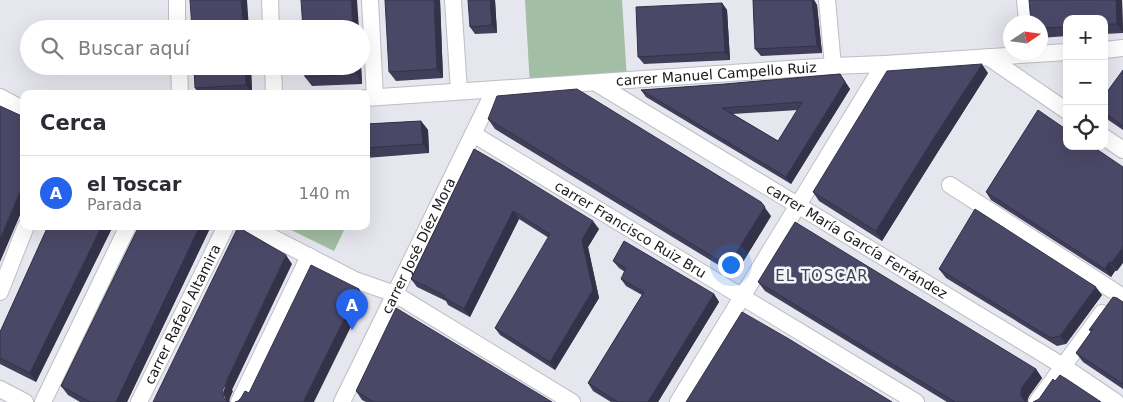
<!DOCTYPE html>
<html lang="es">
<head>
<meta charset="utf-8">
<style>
  :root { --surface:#fff; --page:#f2f2f3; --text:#2b2b33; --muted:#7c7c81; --line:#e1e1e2; --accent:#2563eb }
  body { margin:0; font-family:"DejaVu Sans",sans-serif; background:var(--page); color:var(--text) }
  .controls { position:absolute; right:15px; top:15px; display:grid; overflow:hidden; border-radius:10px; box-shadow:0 5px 20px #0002 }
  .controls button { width:45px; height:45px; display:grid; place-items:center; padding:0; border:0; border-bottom:1px solid var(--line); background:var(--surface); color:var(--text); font:25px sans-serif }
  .compass { position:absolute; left:1003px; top:15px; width:45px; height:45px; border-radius:50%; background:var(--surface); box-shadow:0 5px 20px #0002; rotate:77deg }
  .you { position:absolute; left:730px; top:264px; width:18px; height:18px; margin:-12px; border:4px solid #fff; border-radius:50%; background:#1a73e8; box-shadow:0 0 0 8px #1a73e833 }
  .badge { display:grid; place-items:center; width:32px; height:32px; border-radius:50%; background:var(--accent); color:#fff; font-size:16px; font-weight:700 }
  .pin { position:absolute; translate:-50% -41px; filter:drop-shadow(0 1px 2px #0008) }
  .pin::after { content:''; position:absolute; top:26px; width:18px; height:15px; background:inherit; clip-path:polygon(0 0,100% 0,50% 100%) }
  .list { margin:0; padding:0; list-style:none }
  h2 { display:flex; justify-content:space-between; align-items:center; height:65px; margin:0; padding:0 20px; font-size:21px }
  h2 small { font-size:16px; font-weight:400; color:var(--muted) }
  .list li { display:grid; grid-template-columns:32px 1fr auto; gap:15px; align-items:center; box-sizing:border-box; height:75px; padding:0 20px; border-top:1px solid var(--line) }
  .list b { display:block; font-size:19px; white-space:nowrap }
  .list p { margin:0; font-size:16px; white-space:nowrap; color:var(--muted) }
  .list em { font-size:16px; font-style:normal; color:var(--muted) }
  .icon { flex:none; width:28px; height:28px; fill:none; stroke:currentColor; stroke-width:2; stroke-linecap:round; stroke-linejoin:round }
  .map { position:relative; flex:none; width:1123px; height:402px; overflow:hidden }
  .search { position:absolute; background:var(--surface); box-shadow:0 5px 20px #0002; left:20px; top:20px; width:350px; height:55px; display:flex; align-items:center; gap:12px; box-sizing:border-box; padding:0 18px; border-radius:28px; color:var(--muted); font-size:19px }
  .panel { position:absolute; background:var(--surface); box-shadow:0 5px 20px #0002; left:20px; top:90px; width:350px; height:140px; border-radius:10px }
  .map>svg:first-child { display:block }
</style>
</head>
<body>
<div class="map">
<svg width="1123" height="402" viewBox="0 0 1123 402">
  <rect width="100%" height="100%" fill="#e6e6ee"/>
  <path fill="#a2bea4" d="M525 0H622L627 80 530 86Z
    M283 226H346L334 251Z"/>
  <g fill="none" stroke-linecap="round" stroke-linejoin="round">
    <g stroke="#bdbdc5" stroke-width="18">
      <g id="street">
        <path d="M177 0V29"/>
        <path d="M270 0 271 29"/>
        <path d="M370 0 375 97"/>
        <path d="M453 0 459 91"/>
        <path d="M827 0 833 66"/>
        <path d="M1025 0 1027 22"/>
        <path d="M1104 50 1123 48"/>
        <path d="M988 57 1067 111"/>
        <path d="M179 66 180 94"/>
        <path d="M273 66 274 94"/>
        <path id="s1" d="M596 83 1063 366 1116 402"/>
        <path d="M0 97 24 110"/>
        <path id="s2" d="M366 98 833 66 884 64 1067 52"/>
        <path id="s3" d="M473 134 916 402"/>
        <path d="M1104 137 1123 150"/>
        <path d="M950 185 1123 297"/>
        <path d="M250 226 355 280 395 294 572 402"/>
        <path d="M0 292 26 226"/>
        <path d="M0 389 25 402"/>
        <path d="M43 402 128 226"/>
        <path id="s4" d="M139 402 226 226"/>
        <path d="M239 402 309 256"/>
        <path id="s5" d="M342 402 495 89"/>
        <path d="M678 402 884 64"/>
        <path d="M1037 402 1102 313"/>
      </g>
    </g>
    <use href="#street" stroke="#fff" stroke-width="16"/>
  </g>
  <path fill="#403e59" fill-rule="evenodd" d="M440 0 443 78 396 81 389 72Z
    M495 0 497 33 475 34 470 27Z
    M753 0H814L817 5 822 53 761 56 755 49Z
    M1122 0 1123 33 1104 34V19H1067V36L1040 38V22Z
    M722 3 727 10 730 60 644 64 638 57Z
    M251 66 252 94H199L195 88Z
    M305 66H361L362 84 312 86 305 77Z
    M1123 70V130L1104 117V96Z
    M988 73 939 150 882 241 819 201 813 192Z
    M840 74 850 89 791 184 646 97 641 90 725 84ZM798 110 778 141 733 114Z
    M1038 110 1117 271H1115L1111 277 991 200 986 192Z
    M488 119 771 216 738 270 730 272 495 129Z
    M421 121 428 130 429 153 366 158V124Z
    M474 149 599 229 588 247 599 298 555 370 500 335 495 328 549 238 519 219 470 317 448 305 446 301 417 287 411 279Z
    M48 226H113L36 382 0 364V332Z
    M139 226H211L127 402H80L68 395 61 386Z
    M613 261 714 294 719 302 658 402H611L593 391 588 383 642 295 626 286 621 279 625 272 619 268Z
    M939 269 1102 295 1066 344 1057 346 946 278Z
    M758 282 1036 369 1042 378 1029 396 1027 400 1028 402H947L765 291Z
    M1123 302V389L1083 362 1076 353 1091 332 1089 330Z
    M356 391 552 402H366L362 400Z"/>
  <path fill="#343248" d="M241 0H247L249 29H243Z
    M351 0H357L359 29H353Z
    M434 0H440L443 78 437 69Z
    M490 0H495L497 33 492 25Z
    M812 0H814L817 5 822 53 817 46Z
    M1116 0H1122L1123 32 1117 24Z
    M722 3 727 10 730 60 725 52Z
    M982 64 988 73 939 150 882 241 876 231 932 141Z
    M245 66H251L252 94 246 85Z
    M355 66H361L362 84 356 74Z
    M840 74 850 89 791 184 786 177Z
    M421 121 428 130 429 153 423 144Z
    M24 182V206L0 262V239Z
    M761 202 771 216 738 270 731 261Z
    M513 211 519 219 470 317 464 309Z
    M593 221 599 229 588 247 599 298 555 370 550 362 582 240Z
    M102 226H113L36 382 30 373Z
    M200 226H211L127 402H116Z
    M1123 247V263L1117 271 1111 263Z
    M286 255 292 264 232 390 233 391 230 398 229 402H227L223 394 226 382Z
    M1109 262 1115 271 1111 277 1105 269Z
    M1096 287 1102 295 1066 344 1060 336Z
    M359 289 365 298 314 402H303Z
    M714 294 719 302 658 402H648Z
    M1036 369 1042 378 1029 396 1027 402H1025L1021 396V391L1022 387Z"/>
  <path fill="#4a4867" stroke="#343248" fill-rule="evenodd" d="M190 0H241L243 29H192Z
    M301 0H351L353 29H303Z
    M385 0H434L437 69 389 72Z
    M468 0H490L492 25 470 27Z
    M753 0H812L817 46 755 49Z
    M1029 0H1116L1117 24H1104V19H1067V27L1040 28V22H1031Z
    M722 3 725 52 638 57 636 7Z
    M982 64 932 141 876 231 813 192 887 71Z
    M194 66H245L246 85 195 88Z
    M305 66H355L356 74 305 77Z
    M1123 70V126L1104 112V96Z
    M840 74 845 82 786 177 641 90 725 84ZM802 102 778 141 722 108Z
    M577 89 761 202 765 207 731 261 723 263 488 119 497 96Z
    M0 106 24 117V182L0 239Z
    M1038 110 1067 130V146H1092L1123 167V247L1111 263 1109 262 1105 269 986 192Z
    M421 121 423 144 366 148V124Z
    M474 149 502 165 593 221 582 240 593 290 550 362 495 328 550 234 513 211 464 309 443 297 444 295 411 279Z
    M975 209 1096 287 1060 336 1051 338 939 269Z
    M795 222 1036 369 1022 387 1021 391V396L1025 401 1028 402H955L758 282Z
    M48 226H102L30 373 0 358V332Z
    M139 226H200L116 402H90L61 386Z
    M238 227 286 255 226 382H227L223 389V394L224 398 228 402H230H153Z
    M624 241 714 294 648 402H618L588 383 644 292 621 279 626 268 613 261Z
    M311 265 359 289 303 402H235L238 401 241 398 245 391 249 393Z
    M1113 297 1117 298 1123 302V384L1076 353 1093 329 1089 330Z
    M396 308 552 402H374L356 391Z
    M742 312 789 339 892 402H686Z
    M1060 375 1101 402H1033L1039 399 1053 379 1055 381Z"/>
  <g text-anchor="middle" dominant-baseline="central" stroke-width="5" stroke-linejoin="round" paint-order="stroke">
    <g font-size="14" fill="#1b1b1e" stroke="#f4f4fb">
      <text stroke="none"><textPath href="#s2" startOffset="351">carrer Manuel Campello Ruiz</textPath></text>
      <text stroke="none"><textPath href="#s3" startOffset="184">carrer Francisco Ruiz Bru</textPath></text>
      <text stroke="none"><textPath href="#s1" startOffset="305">carrer María García Ferrández</textPath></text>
      <text stroke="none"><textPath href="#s5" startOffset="174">carrer José Díez Mora</textPath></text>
      <text stroke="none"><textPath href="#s4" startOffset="98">carrer Rafael Altamira</textPath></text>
    </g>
    <g font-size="15" letter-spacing="1" fill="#44444b" stroke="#f4f4fb">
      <text x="822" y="276">EL TOSCAR</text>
    </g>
  </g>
</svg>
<div class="controls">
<button>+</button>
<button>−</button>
<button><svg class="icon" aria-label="locate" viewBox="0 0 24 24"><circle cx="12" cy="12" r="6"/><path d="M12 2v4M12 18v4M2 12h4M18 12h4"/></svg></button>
</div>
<svg class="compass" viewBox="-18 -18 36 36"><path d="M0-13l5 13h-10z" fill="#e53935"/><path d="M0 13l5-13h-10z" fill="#7c7c81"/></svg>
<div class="you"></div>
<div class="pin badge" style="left:352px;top:330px">A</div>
<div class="search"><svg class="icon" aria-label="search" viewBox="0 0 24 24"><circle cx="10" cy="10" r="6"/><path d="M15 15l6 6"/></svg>Buscar aquí</div>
<section class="panel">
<h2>Cerca<small></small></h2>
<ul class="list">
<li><span class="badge">A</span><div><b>el Toscar</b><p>Parada</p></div><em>140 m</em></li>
</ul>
</section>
</div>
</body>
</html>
